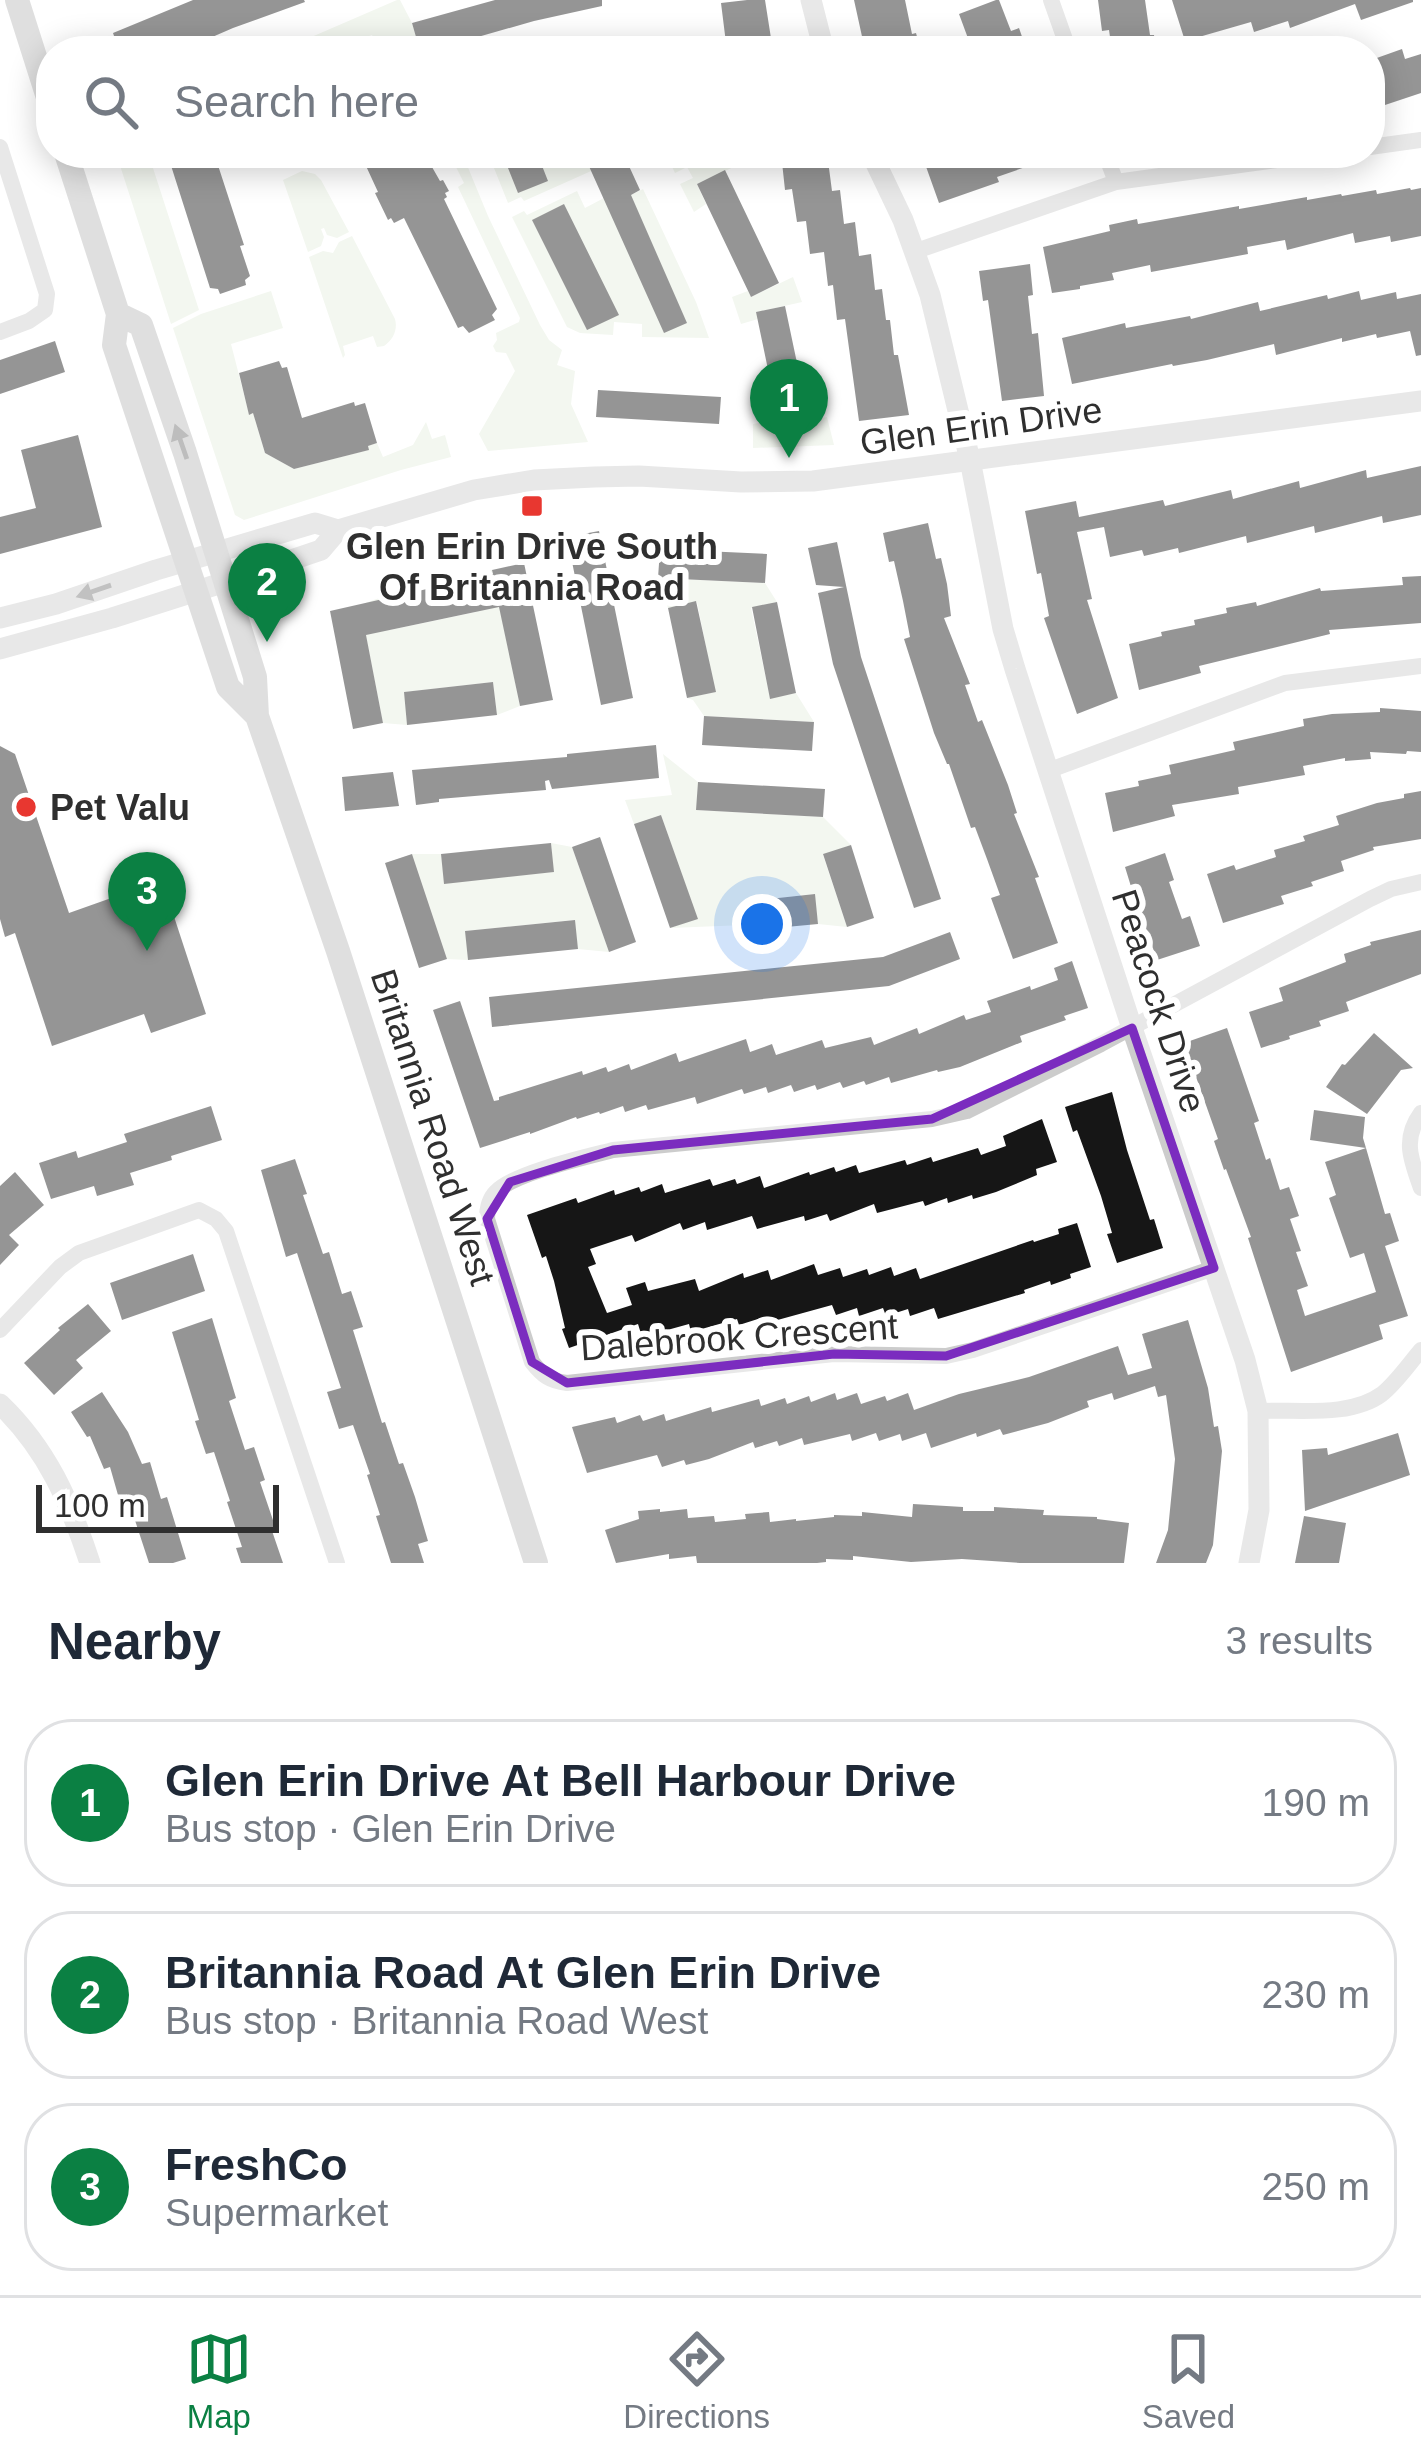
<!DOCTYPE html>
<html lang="en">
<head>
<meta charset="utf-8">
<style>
  :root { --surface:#fff; --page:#f6f6f7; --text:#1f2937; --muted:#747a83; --line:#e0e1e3; --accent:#0b8043 }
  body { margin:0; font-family:Arial,sans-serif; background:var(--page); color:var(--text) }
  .scale { position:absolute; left:36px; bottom:30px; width:243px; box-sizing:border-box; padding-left:12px; border:6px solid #2f2f2f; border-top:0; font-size:33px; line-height:42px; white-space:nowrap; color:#2f2f2f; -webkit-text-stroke:9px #fff; paint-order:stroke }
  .you { position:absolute; left:762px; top:924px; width:42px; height:42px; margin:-30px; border:9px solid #fff; border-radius:50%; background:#1a73e8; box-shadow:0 0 0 18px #1a73e833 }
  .badge { display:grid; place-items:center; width:78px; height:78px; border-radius:50%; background:var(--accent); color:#fff; font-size:39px; font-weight:700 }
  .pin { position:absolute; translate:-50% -99px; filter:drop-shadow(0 3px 6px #0008) }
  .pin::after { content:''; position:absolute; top:63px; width:42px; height:36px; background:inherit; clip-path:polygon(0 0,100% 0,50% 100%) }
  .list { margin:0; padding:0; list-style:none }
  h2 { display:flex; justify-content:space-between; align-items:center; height:156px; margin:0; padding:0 48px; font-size:51px }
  h2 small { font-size:39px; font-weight:400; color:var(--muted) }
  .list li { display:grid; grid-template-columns:78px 1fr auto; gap:36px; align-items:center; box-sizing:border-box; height:168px; margin:0 24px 24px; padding:0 24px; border:3px solid var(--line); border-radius:48px }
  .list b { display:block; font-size:45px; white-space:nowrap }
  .list p { margin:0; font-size:39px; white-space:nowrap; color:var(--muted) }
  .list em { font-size:39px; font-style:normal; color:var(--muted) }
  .icon { flex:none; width:66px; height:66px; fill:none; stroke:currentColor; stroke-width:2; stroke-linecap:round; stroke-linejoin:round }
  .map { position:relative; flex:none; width:1421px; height:1563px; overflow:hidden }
  .search { position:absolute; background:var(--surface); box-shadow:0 6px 30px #0003; left:36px; right:36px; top:36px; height:132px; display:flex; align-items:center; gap:30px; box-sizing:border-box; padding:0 42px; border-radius:48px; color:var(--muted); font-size:45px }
  .sheet { height:732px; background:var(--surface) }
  nav { display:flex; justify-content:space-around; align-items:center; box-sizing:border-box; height:168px; border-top:3px solid var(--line); background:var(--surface); font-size:33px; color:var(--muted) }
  nav a { display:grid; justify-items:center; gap:6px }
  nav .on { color:var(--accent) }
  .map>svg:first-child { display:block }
</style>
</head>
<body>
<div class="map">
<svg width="1421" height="1563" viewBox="0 0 1421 1563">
  <rect width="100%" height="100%" fill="#fff"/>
  <path fill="#e4eddd" d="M397 0H400L412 23 420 51H381L372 35 323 51H279Z
    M116 153H158L152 165 199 310 171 324Z
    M449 153H462L488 216 540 325 549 340 562 350 557 365 575 371 571 404 588 442 488 451 479 434 515 371 506 353 496 352 493 346 497 340 496 333 519 322 520 318 458 187 464 183Z
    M488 153H626L627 155 524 201 521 197 508 203Z
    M670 153H681L683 156 689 153H735L740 164 697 184 706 204 694 212 680 184 693 178 687 167 675 173 666 154Z
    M302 171 315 174 321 180 349 232 337 238 327 235 324 228 321 229 324 237 321 246 308 252 283 180Z
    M643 189 696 302 709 338 642 337V324L614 322 613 335 580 333 567 327 512 217 524 211 527 215 577 191 585 208 604 198 608 206Z
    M352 236 395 319C398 330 393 340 384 346L377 347 373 336 343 346 345 355 343 358 309 257 323 251 333 253 339 242Z
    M793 277 802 302 757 312 758 319 741 324 732 297 748 291 751 297Z
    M271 291 283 328 231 344 249 414 253 413 265 453 294 469 368 450V446L377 443 383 457 413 445 426 422 432 439 445 435 451 457 401 470 244 520 235 515 173 328 201 314Z
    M827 417 834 445 753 448V424L779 420 781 426Z
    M492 570 520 706 497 715 493 682 405 692 407 725 383 723 360 605 382 597 390 630 476 612 470 579Z
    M658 578 765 583 777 602 751 608 770 698 796 693 814 722 704 716 693 700 687 698 715 692 697 602 668 608Z
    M663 754 698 782 697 810 823 817 851 845 823 855 847 927 818 924 814 894 743 902 744 925 670 928 697 918 661 815 634 824 625 800 672 795Z
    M551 843 572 847 609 952 578 949 574 920 466 931 468 960 447 959 412 854H441L445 883 553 872Z"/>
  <path fill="#161616" d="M193 0H304L305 2 233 28 210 38 211 42 184 51H119L113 33Z
    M495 0H602V6L534 21 429 51H420L412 23Z
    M747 0H765L773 51H727L721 3Z
    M854 0H905L912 34 916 33 921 51H869L866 40 863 41Z
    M996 0H999L1011 31 1019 28 1027 51H979L975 39 969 41 959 14Z
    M1098 0H1145L1150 35H1154L1156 51H1112L1109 30 1102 31Z
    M1172 0H1413V2L1361 20 1355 4 1290 28 1288 21 1254 32 1251 22 1185 41Z
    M1402 49 1405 59 1421 54V93L1370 110V67L1376 65 1374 59Z
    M167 153H214L244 245 240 246 250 276 245 280 246 285 220 294 218 289 210 288Z
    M360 153H413L420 167 427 163 429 168 432 167 440 181 443 180 449 191 445 193 447 197 444 199 497 309 492 315 495 320 469 333 463 326 458 328 404 218 394 223 391 218 388 220 375 193 378 192Z
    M502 153H537L548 181 518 193Z
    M583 153H623L640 190 631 195 687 323 664 333Z
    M781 153H827L832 191 840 190 844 224 855 222 859 256 871 254 875 290 882 289 886 320H890L894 355H898L909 415 859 421 845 319 837 320 833 285 828 286 824 252 810 254 806 221 797 222 792 189 785 190Z
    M946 153H1060V155L997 177 999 182 939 203 924 161Z
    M725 170 779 283 751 297 697 184Z
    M1410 188 1411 190 1421 188V236L1391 242 1390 236 1355 243 1353 233 1287 250 1285 240 1247 247 1248 254 1151 272 1150 265 1112 273 1114 280 1080 286V289L1052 293 1043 247 1110 231 1109 225 1137 219 1138 224 1239 206V209L1307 197V200L1341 194 1342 196 1376 190 1377 194Z
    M564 204 619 315 587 330 532 220Z
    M1030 264 1033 295 1028 296 1032 334 1038 333 1044 396 1002 401 988 300 983 301 979 271Z
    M1359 291 1361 300 1396 292 1397 299 1421 294V355L1416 356 1410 331 1377 338 1376 334 1342 342V338L1276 355 1274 344 1207 360 1173 366 1172 364 1072 384 1062 338 1125 323 1126 328 1190 316 1191 319 1258 302 1260 311 1327 295 1328 299Z
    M785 306 809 420 780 427 756 312Z
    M55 341 65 372 0 394V360Z
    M279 361 282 368 287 367 302 418 354 402 355 406 365 403 377 443 368 446 369 450 294 469 265 453 253 413 249 415 239 373Z
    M598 390 721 397 719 424 596 417Z
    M78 435 102 527 0 554V517L36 508 21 450Z
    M1421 466V515L1383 523 1382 516 1315 533 1314 526 1247 543 1246 536 1179 553 1178 548 1144 556 1142 550 1110 557 1104 527 1077 532 1092 599 1087 600 1118 698 1077 714 1044 618 1049 616 1041 573 1037 574 1025 511 1076 501 1079 517 1163 500 1165 506 1231 490 1233 499 1299 481 1300 488 1366 470 1367 478Z
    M928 523 936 559 941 558 947 584 951 616 944 618 970 684 965 685 978 722 982 720 1008 785 1017 813 1014 814 1039 877 1035 878 1058 943 1013 959 991 898 1000 895 987 859 975 827 971 828 949 764H947L934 733 904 639 910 637 903 601 894 561 889 562 883 533Z
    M599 531 633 698 601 705 567 537Z
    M837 542 861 657 941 899 914 908 833 664 818 593 844 587 816 585 808 548Z
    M660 549 767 554 765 583 658 578Z
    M524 563 553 700 520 706 499 607 366 635 383 723 353 729 330 611 493 574 492 570Z
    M1421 576V623L1329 630 1330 634 1199 666 1201 673 1139 690 1129 644 1162 636 1161 632 1195 625 1194 620 1227 613 1226 608 1256 602 1257 606 1320 588 1321 591 1403 585 1402 577Z
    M696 601 716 692 687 698 668 608Z
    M777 602 796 693 770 699 752 607Z
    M493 682 497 715 407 725 404 692Z
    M1380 708 1421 711V752L1407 751 1406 754 1370 752 1371 759 1345 761V758L1303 766 1305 775 1238 787 1239 794 1172 805 1175 816 1113 832 1105 793 1139 786 1138 781 1171 774 1169 765 1235 750 1233 742 1304 726 1303 719 1332 714 1380 712Z
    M704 716 814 722 812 751 702 745Z
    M656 745 659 778 552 789 549 780 545 781 546 790 439 799V802L416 805 412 770 567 757V754Z
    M0 746 15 754 69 913 162 880 206 1014 151 1033 144 1014 52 1046 15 933 5 937 0 919Z
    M393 772 399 806 345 811 342 777Z
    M698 782 825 789 823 817 696 810Z
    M1421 791V839L1373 847 1374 850 1341 861 1344 871 1311 882 1313 886 1281 896 1284 904 1223 923 1207 874 1234 865 1236 870 1276 857 1274 850 1305 841 1303 836 1339 825 1336 816 1377 803 1404 798V794Z
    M661 815 698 919 670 928 634 824Z
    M600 837 636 942 609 952 572 847Z
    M551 843 554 872 444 884 441 854Z
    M851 845 874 918 847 927 823 854Z
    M1165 853 1174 880 1169 882 1182 919 1190 916 1200 946 1157 960 1146 928 1144 929 1125 867Z
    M412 854 447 959 419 968 385 863Z
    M815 894 818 924 745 931 742 902Z
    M575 920 578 949 468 960 465 931Z
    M1421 930V974L1346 1002 1349 1011 1319 1021 1321 1026 1289 1036 1290 1039 1261 1048 1249 1012 1283 1001 1279 988 1346 962 1344 954 1371 945 1370 942Z
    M950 932 960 959 889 986 492 1027 489 997 883 957Z
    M1072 961 1088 1008 1064 1016 1066 1020 1020 1036 1022 1042 960 1067 938 1072 937 1070 891 1083 889 1077 866 1085 864 1081 843 1088 840 1082 817 1090 815 1085 794 1092 791 1085 768 1093 766 1087 744 1094 742 1089 697 1104 695 1097 648 1110 646 1105 625 1112 623 1106 600 1114 599 1112 577 1119 576 1117 530 1134V1132L480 1148 433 1010 460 1001 494 1101 499 1100V1097L582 1071 583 1075 606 1067 608 1072 629 1064 631 1070 676 1053 679 1062 746 1039 750 1052 772 1044 776 1055 822 1040 825 1048 871 1037 874 1045 917 1028 919 1034 964 1015 966 1020 991 1012 987 1001 1030 986 1031 990 1058 980 1054 968Z
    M1227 1028 1259 1121 1254 1123 1266 1160 1270 1158 1280 1190 1289 1187 1299 1216 1290 1219 1301 1251 1296 1252 1308 1286 1297 1290 1305 1316 1376 1292 1364 1253 1350 1258 1329 1198 1336 1195 1325 1162 1366 1148 1385 1214 1390 1213 1399 1241 1385 1246 1408 1316 1379 1325 1383 1339 1291 1372 1248 1238 1251 1237 1226 1169 1224 1170 1214 1141 1218 1139 1184 1043Z
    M1374 1033 1413 1068 1401 1070 1367 1114 1326 1087 1342 1064 1345 1065Z
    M1112 1092 1127 1150 1150 1220 1154 1219 1163 1248 1117 1263 1107 1234 1112 1233 1101 1196 1077 1130 1073 1132 1065 1107Z
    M211 1106 222 1140 171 1156 172 1160 130 1173 134 1185 97 1196 94 1186 51 1199 39 1163 76 1151 78 1158 127 1142 124 1134Z
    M1314 1110 1365 1117 1363 1138 1366 1148 1310 1140Z
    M1042 1119 1057 1162 1036 1169 1037 1175 996 1192 973 1199 972 1195 948 1203 947 1198 925 1206 923 1201 877 1213 874 1204 830 1221 827 1214 805 1221 804 1216 757 1229 752 1216 707 1230 705 1222 683 1230 680 1223 635 1242 632 1235 590 1249 596 1264 588 1267 607 1313 632 1305 626 1288 645 1282 648 1291 695 1279 699 1291 743 1273 744 1278 768 1270 771 1280 814 1264 818 1275 840 1268 843 1277 867 1269 869 1275 891 1267 894 1276 916 1268 920 1279 1033 1240 1034 1242 1059 1234 1058 1229 1077 1223 1091 1267 1070 1274 1071 1278 1051 1285 1050 1281 1024 1290 1025 1293 938 1319 934 1308 910 1316 908 1309 886 1316 883 1308 859 1316 857 1308 836 1315 832 1305 763 1324 761 1318 739 1325 737 1319 691 1332 689 1324 642 1337 638 1324 569 1348 562 1329 565 1328 554 1281 546 1256 542 1258 527 1215 576 1198 578 1203 614 1190 615 1195 639 1187 641 1192 662 1184 665 1193 710 1179 713 1186 735 1179 737 1184 760 1176 764 1188 809 1172 810 1175 834 1167 836 1172 856 1165 859 1173 905 1160 907 1165 931 1157 933 1162 978 1148 981 1155 1006 1146 1003 1136Z
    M295 1159 307 1194 303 1195 323 1254 329 1252 342 1294 351 1291 363 1327 353 1330 382 1423 385 1422 399 1464 403 1463 415 1497 428 1541 418 1544 424 1563H391L376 1516 380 1515 367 1475 370 1474 353 1425 339 1429 327 1392 341 1388 297 1253 286 1257 261 1170Z
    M15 1172 44 1205 9 1235 19 1245 0 1265V1186Z
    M193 1254 205 1291 122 1320 110 1283Z
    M88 1304 111 1331 76 1360 83 1368 54 1395 24 1363 60 1330 58 1328Z
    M212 1318 236 1398 229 1401 245 1450 254 1447 265 1480 260 1482 275 1526 271 1528 283 1563H241L236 1548 242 1547 227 1502 230 1501 214 1452 206 1454 195 1421 199 1420 172 1332Z
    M1188 1320 1208 1388 1214 1427 1218 1426 1222 1451 1213 1545 1206 1563H1156L1168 1530 1175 1459 1166 1395 1158 1397 1155 1386 1114 1400 1112 1393 1087 1401 1089 1407 1048 1423 1003 1435 1000 1429 977 1437 976 1433 931 1448 926 1433 902 1441 900 1434 879 1441 876 1433 852 1441 850 1434 804 1445 802 1438 779 1446 777 1441 755 1448 753 1442 709 1459 686 1465 684 1460 662 1467 657 1455 587 1473 572 1427 615 1417 617 1423 640 1415 643 1421 664 1414 666 1421 711 1407 712 1412 759 1399 761 1406 785 1398 787 1404 809 1396 811 1402 835 1393 837 1400 857 1393 861 1404 885 1396 887 1401 908 1393 914 1410 959 1394 1029 1377 1118 1346 1128 1375 1152 1368 1142 1334Z
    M102 1392 128 1432 142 1464 150 1462 161 1499 167 1497 186 1559 173 1563H149L128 1499 120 1502 110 1467 104 1469 90 1436 87 1437 71 1412Z
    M1398 1433 1410 1475 1305 1511 1302 1450 1327 1448 1328 1455Z
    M913 1504 963 1507V1511H994V1507L1044 1510 1043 1515 1097 1517V1519L1129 1523 1124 1563H1020L962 1559 911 1562 853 1556V1560L826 1559V1562L817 1563H697L696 1556 669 1559V1554L616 1563 605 1530 639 1519 638 1511 660 1509V1512L687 1509 688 1518 714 1516 715 1522 746 1519 745 1514 769 1512 770 1522 796 1519V1521L834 1517V1515L862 1516V1512L912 1517Z
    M1304 1516 1346 1523 1339 1563H1295Z"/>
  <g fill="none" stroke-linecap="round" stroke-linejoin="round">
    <path stroke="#ccc" stroke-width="16" d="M1051 0 1069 51
      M0 147 47 294 45 310 29 321 0 332
      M1370 147 1421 140
      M1105 153 1116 182
      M916 251 1116 182 1328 153
      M1050 770 1285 683 1421 666
      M1421 1113C1402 1139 1411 1160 1421 1188
      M1214 1268 973 1350 946 1356 834 1354 567 1383C550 1381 543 1376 532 1362L487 1219C487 1209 489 1199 496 1192 514 1173 586 1157 613 1150L932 1119 967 1111 1101 1044 1370 899 1391 889 1421 882
      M0 1330 60 1267 79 1253 199 1210 216 1219 226 1231 337 1563
      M1258 1411C1296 1409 1350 1418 1382 1394 1396 1383 1409 1364 1421 1350"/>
    <path stroke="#ccc" stroke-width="21" d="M811 0 824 51
      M871 153 903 220 930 295 970 460 1003 629 1015 669 1132 1028 1245 1360 1258 1411 1259 1510 1249 1563
      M0 618 56 604 156 570 315 523 338 530
      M0 649 112 618 250 574 321 550 338 530 474 490 534 480 594 477 639 476 741 482 813 481 1421 401
      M0 1404C47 1449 70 1502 90 1563"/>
    <path stroke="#b9b9b9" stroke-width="24" d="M17 0 51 107
      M66 153 118 314 114 345 228 687 257 716
      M118 314 141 325 185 453 255 677 257 716 338 951 536 1563"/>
  </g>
  <defs><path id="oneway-solid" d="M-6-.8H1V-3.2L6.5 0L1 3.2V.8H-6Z" transform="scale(3)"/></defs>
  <use fill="#6d6d6d" href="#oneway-solid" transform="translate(181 442) rotate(-109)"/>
  <use fill="#767676" href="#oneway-solid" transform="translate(94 591) rotate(161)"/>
  <path d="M0 0H1421V1563H0ZM1132 1028 1214 1268 946 1356 834 1354 567 1383 532 1362 487 1219 510 1182 613 1150 932 1119Z" fill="#fff" fill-opacity=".55" fill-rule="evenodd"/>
  <path fill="none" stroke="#7b2cbf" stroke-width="9" stroke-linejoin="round" d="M1132 1028 1214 1268 946 1356 834 1354 567 1383 532 1362 487 1219 510 1182 613 1150 932 1119Z"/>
  <g fill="#e83730" stroke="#fff" stroke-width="4.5">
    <rect x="520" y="494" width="24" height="24" rx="6"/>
    <circle cx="26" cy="807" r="12"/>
  </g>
  <g text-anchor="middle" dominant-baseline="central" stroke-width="12" stroke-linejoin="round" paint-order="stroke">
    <g font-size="36" fill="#2f2f2f" stroke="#fff">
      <text transform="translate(981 426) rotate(-8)">Glen Erin Drive</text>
      <text transform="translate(1159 1001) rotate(72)">Peacock Drive</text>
      <text transform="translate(433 1127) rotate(72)">Britannia Road West</text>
      <text transform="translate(739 1337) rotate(-4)">Dalebrook Crescent</text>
    </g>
    <g font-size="36" font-weight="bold" fill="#2f2f2f" stroke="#fff">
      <text x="532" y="546">Glen Erin Drive South<tspan x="532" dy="41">Of Britannia Road</tspan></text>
      <text x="50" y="807" text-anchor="start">Pet Valu</text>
    </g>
  </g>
</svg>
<div class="scale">100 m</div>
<div class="you"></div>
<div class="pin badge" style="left:789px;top:458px">1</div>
<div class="pin badge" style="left:267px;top:642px">2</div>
<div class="pin badge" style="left:147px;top:951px">3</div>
<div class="search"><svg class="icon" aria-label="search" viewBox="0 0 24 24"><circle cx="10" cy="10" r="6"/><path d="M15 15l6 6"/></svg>Search here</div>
</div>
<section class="sheet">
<h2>Nearby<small>3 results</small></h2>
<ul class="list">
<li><span class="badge">1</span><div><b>Glen Erin Drive At Bell Harbour Drive</b><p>Bus stop · Glen Erin Drive</p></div><em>190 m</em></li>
<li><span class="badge">2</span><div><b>Britannia Road At Glen Erin Drive</b><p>Bus stop · Britannia Road West</p></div><em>230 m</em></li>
<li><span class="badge">3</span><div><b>FreshCo</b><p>Supermarket</p></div><em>250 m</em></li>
</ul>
</section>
<nav>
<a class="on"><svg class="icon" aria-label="map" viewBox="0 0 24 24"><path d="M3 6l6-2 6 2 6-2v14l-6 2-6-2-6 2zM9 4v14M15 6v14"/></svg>Map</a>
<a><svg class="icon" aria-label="directions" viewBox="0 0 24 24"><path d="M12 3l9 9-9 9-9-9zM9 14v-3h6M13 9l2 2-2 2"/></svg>Directions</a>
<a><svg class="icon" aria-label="saved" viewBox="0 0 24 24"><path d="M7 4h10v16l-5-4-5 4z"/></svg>Saved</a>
</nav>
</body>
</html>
